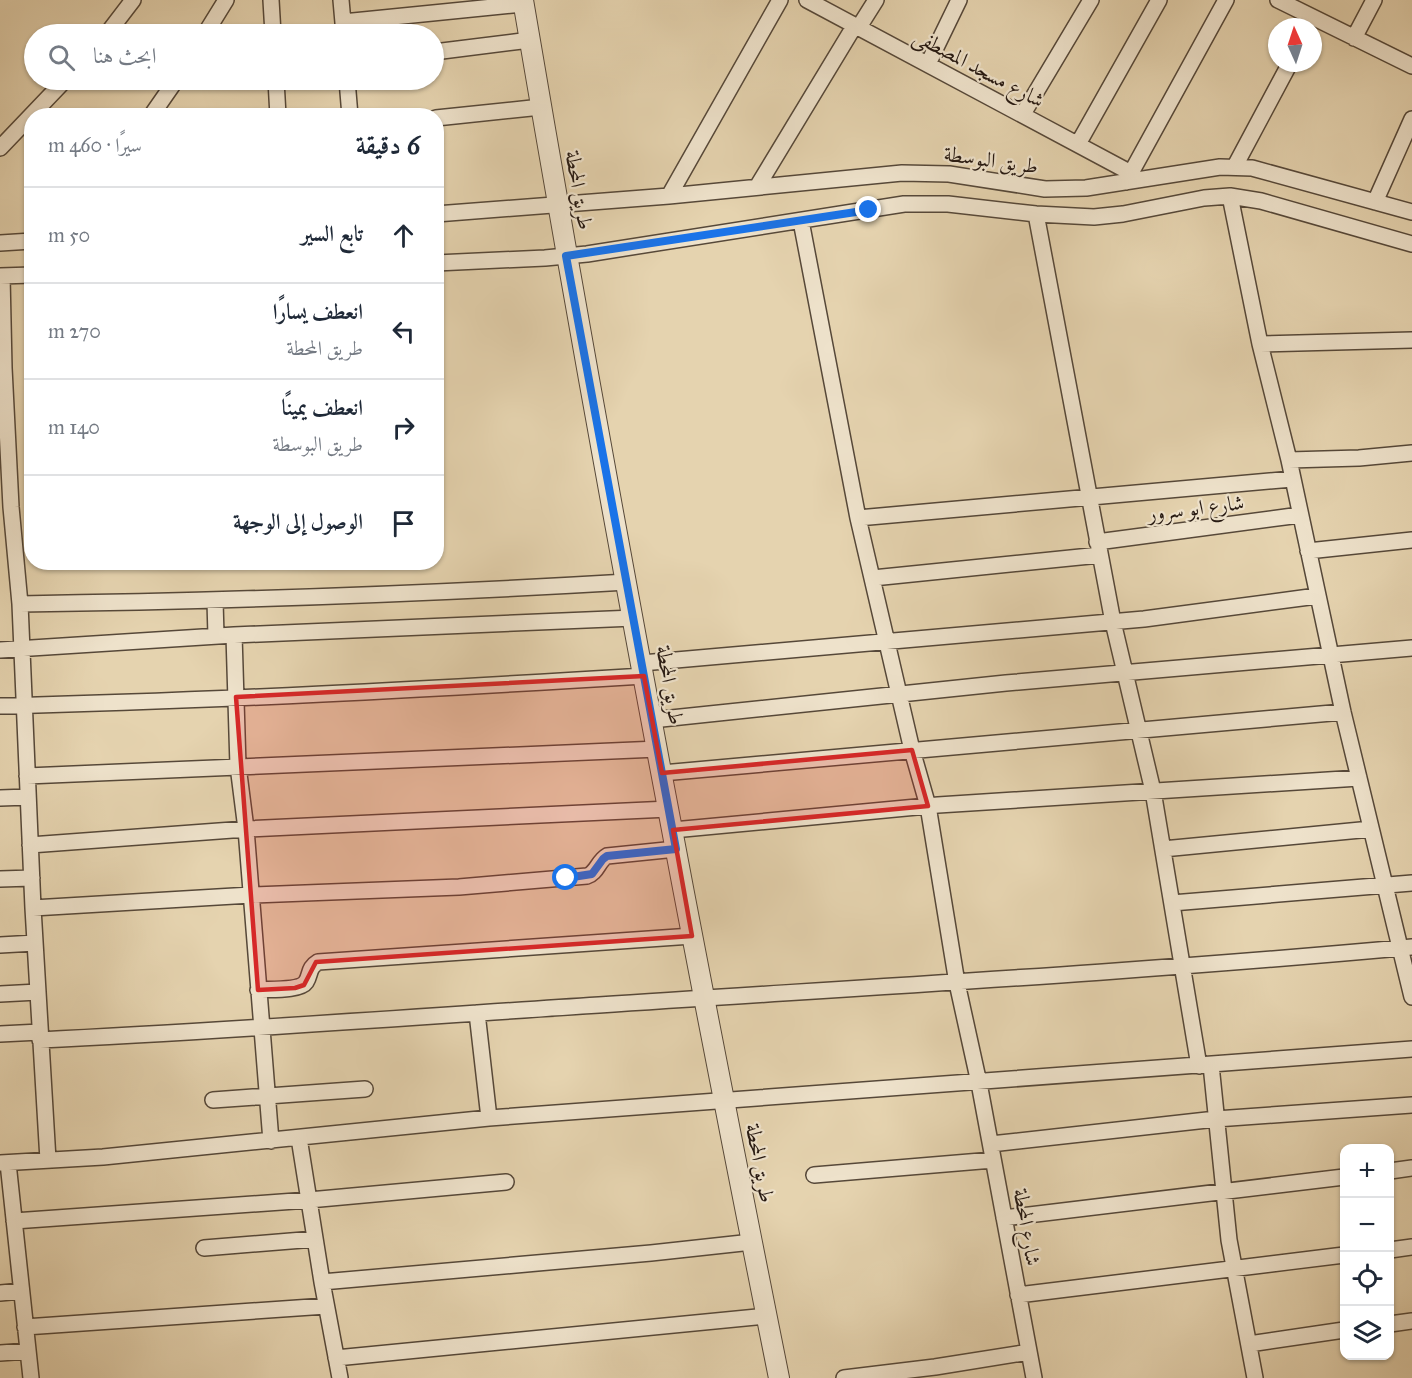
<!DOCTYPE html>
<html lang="ar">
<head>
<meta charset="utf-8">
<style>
  :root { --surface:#fff; --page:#f6f6f7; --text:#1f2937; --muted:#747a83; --line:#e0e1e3 }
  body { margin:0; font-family:"IM FELL Great Primer",Amiri,serif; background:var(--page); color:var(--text); direction:rtl }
  .controls { position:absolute; right:18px; bottom:18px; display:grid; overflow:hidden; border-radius:12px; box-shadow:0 2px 4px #0004 }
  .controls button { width:54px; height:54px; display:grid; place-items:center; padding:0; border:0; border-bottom:2px solid var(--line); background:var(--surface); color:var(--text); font:30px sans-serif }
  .compass { position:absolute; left:1268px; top:18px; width:54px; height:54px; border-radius:50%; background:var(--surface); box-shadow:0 2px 4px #0004; rotate:357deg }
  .stop { position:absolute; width:18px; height:18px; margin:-14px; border:4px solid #1a73e8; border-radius:50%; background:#fff }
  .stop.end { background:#1a73e8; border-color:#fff; box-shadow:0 2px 6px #0008 }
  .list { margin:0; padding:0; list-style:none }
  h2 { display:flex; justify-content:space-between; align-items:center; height:78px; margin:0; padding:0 24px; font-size:26px }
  h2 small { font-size:20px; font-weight:400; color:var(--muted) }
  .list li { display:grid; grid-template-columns:39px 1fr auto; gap:18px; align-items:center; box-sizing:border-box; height:96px; padding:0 24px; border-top:2px solid var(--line) }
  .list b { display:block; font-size:22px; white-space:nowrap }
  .list p { margin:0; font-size:20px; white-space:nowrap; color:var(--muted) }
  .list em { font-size:20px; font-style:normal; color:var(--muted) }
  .icon { flex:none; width:33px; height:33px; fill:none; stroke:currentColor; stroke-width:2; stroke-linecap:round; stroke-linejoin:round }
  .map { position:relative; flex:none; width:1412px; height:1378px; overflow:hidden; direction:ltr }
  .search { position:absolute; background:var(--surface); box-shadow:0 2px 4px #0004; left:24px; top:24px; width:420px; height:66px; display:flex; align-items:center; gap:15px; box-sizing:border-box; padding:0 21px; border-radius:33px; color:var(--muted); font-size:22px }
  .panel { position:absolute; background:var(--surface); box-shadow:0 2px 4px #0004; left:24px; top:108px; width:420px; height:462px; border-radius:24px; direction:rtl }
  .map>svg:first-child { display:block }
</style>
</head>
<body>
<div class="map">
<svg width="1412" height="1378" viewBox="0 0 1412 1378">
  <rect width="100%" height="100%" fill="#e5d3af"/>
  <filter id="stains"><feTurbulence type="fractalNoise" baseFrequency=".00333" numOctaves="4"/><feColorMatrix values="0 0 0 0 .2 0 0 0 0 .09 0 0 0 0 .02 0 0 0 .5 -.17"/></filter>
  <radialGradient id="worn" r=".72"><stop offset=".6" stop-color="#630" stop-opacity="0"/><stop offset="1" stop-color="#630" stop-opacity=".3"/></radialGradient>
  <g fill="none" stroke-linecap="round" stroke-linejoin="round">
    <g stroke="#564839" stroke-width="18">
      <path id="minor" d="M271 0 273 34
        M341 0 344 34
        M807 0 1131 173
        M1278 0 1412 66
        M343 22 523 4
        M859 27 876 0
        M107 34 133 0
        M205 34 226 0
        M1354 38 1374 0
        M434 52 530 40
        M928 64 959 0
        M276 80 278 116
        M347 80 350 116
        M1023 114 1091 0
        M151 116 176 80
        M436 118 541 107
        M1078 144 1159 0
        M0 148 65 80
        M1235 166 1290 63
        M1126 182 1226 0
        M757 187 855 25
        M669 196 780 0
        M1230 196 1260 344 1289 460 1343 712 1412 997
        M1375 202 1412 119
        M436 214 669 196 902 173 949 174 1045 189 1086 188 1220 167 1252 168 1412 212
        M1036 214 1113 622 1153 791 1199 1066
        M801 221 858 518 912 750 928 806 957 983 979 1083 1034 1378
        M0 243 32 241
        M436 263 545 258 587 254 904 204H948L1036 214 1094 217 1123 214 1204 198 1230 196 1261 201 1412 244
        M0 276 32 275
        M2 276 4 368 11 507 20 604 33 908 48 1160
        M1260 344 1412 340
        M1289 460 1359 458 1412 453
        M858 518 1292 479
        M1097 542 1300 515
        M1308 551 1412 540
        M873 578 1100 555
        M215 601 216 636
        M20 604C222 601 425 594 627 582
        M234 635 238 766 246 829 271 1141
        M0 650 234 635 634 618
        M642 663 1144 619 1317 596
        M0 706C215 701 430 689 644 676
        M652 720 1006 683 1412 648
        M662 773 1343 712
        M27 776 658 749
        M0 798 28 797
        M673 830 938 805 1359 778
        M30 845 246 829 669 809
        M1163 849 1371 829
        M0 879 32 878
        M1172 903 1412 883
        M33 908 251 895 459 887 587 876C597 873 598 861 607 856L676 849
        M0 945 35 943
        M258 990C269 989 300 991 306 982 311 974 308 968 318 962L692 936
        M0 994 38 992
        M477 1013 489 1118
        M0 1034 40 1032
        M40 1040C227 1031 413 1017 599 1005 870 987 1141 972 1412 947
        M1211 1065 1229 1240 1255 1378
        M213 1100 365 1089
        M299 1138 322 1282 340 1378
        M991 1144 1216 1119 1412 1105
        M0 1163 103 1157 489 1118 1412 1049
        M8 1163 31 1378
        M1390 1171 1412 1168
        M814 1175 993 1160
        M1004 1218 1344 1177
        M14 1221 309 1200 506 1182
        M204 1248 315 1239
        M1390 1250 1412 1247
        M322 1282 651 1253 752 1242
        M0 1293 21 1291
        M1018 1295 1344 1255
        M1390 1324 1412 1321
        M25 1327 326 1306
        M1249 1344 1344 1330
        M0 1353 28 1351
        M336 1358 766 1316
        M844 1378 935 1367 1029 1352"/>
    </g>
    <g stroke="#564839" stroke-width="22">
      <path id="tertiary" d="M523 0C601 461 687 920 779 1378"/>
    </g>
    <use href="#minor" stroke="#eee2cb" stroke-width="15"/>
    <use href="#tertiary" stroke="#eee2cb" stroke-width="20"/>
  </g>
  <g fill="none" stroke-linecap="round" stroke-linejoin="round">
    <path stroke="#1a73e8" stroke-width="8" d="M566 878 592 874 603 859 607 856 676 849 566 256 869 210"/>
  </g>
  <path fill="#d62828" fill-opacity="0.2" stroke="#d62828" stroke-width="4.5" stroke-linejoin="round" d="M644 676 662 773 912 750 928 806 673 830 692 936 316 962 304 985 295 988 258 990 236 697Z"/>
  <g text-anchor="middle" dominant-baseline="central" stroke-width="4.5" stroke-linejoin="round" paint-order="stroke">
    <g font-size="21" fill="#261912" stroke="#eee2cb">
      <text transform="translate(979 68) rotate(28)">شارع مسجد المصطفى</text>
      <text transform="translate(991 160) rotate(8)">طريق البوسطة</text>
      <text transform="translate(579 190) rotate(80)">طريق المحطة</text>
      <text transform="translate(1196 508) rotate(-7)">شارع ابو سرور</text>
      <text transform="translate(670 685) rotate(80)">طريق المحطة</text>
      <text transform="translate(760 1163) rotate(79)">طريق المحطة</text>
      <text transform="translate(1027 1227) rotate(80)">شارع المحطة</text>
    </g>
  </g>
  <rect width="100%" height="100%" filter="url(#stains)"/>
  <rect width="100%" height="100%" fill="url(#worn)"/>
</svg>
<div class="controls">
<button>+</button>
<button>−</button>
<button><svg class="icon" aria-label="locate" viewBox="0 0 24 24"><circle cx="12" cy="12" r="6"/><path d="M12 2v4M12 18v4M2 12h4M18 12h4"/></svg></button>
<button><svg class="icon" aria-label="layers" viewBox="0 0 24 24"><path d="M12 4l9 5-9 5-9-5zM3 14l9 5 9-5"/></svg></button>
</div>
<svg class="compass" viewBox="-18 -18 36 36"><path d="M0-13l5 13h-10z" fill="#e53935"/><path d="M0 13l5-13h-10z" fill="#747a83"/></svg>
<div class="stop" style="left:566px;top:878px"></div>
<div class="stop end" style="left:869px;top:210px"></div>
<div class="search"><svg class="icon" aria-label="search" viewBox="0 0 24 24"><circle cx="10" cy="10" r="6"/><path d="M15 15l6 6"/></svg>ابحث هنا</div>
<section class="panel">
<h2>6 دقيقة<small>سيرًا · 460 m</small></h2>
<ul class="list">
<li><svg class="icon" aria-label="ahead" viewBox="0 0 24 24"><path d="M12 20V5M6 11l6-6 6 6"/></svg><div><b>تابع السير</b></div><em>50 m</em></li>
<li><svg class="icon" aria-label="left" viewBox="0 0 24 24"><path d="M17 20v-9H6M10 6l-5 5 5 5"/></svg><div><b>انعطف يسارًا</b><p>طريق المحطة</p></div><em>270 m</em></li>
<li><svg class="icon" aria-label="right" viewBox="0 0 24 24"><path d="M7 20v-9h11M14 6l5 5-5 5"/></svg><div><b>انعطف يمينًا</b><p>طريق البوسطة</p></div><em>140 m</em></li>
<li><svg class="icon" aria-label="arrive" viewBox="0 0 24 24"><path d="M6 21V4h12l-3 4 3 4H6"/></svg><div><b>الوصول إلى الوجهة</b></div></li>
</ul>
</section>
</div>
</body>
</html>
